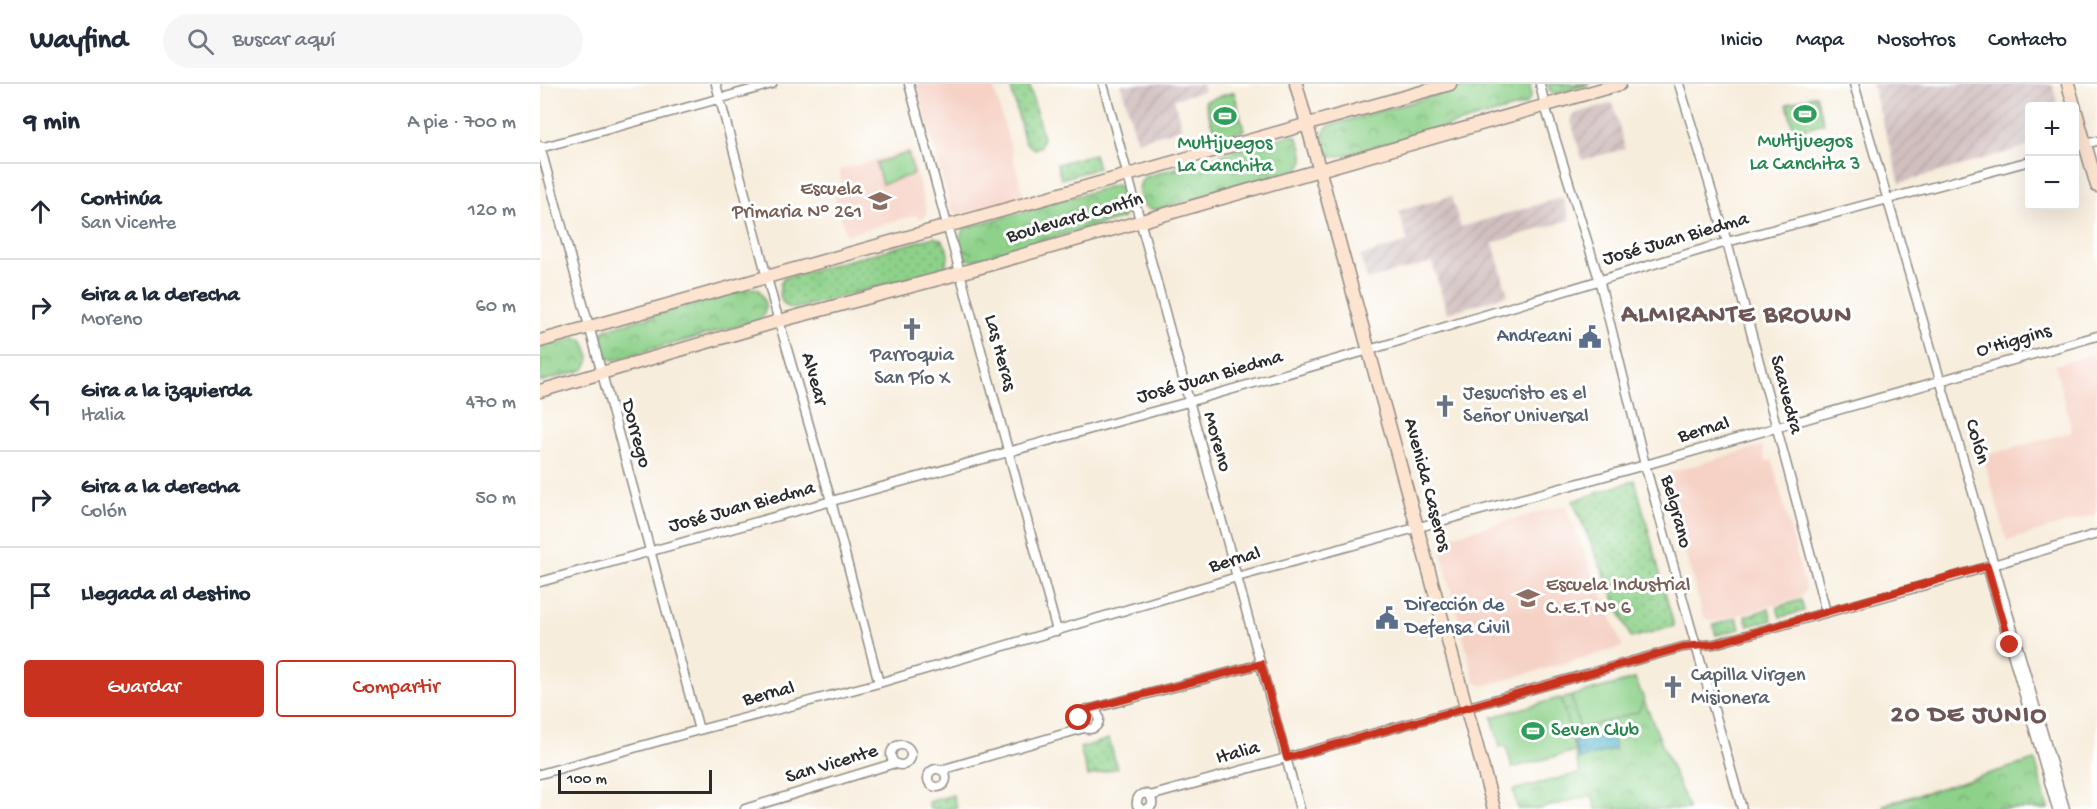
<!DOCTYPE html>
<html lang="es">
<head>
<meta charset="utf-8">
<style>
  :root { --surface:#fff; --page:#f6f6f7; --text:#1f2937; --muted:#747a83; --line:#e0e1e3; --accent:#c8321e }
  body { margin:0; font-family:"Gochi Hand",sans-serif; background:var(--page); color:var(--text) }
  .controls { position:absolute; right:18px; top:18px; display:grid; overflow:hidden; border-radius:6px; box-shadow:0 6px 24px #0002 }
  .controls button { width:54px; height:54px; display:grid; place-items:center; padding:0; border:0; border-bottom:2px solid var(--line); background:var(--surface); color:var(--text); font:30px sans-serif }
  .scale { position:absolute; left:18px; bottom:15px; width:154px; box-sizing:border-box; padding-left:6px; border:3px solid #2b2b2b; border-top:0; font-size:16px; line-height:21px; white-space:nowrap; color:#2b2b2b; -webkit-text-stroke:4px #fff; paint-order:stroke }
  .stop { position:absolute; width:18px; height:18px; margin:-14px; border:4px solid #c8321e; border-radius:50%; background:#fff }
  .stop.end { background:#c8321e; border-color:#fff; box-shadow:0 2px 6px #0008 }
  .list { margin:0; padding:0; list-style:none }
  h2 { display:flex; justify-content:space-between; align-items:center; height:78px; margin:0; padding:0 24px; font-size:26px }
  h2 small { font-size:20px; font-weight:400; color:var(--muted) }
  .list li { display:grid; grid-template-columns:39px 1fr auto; gap:18px; align-items:center; box-sizing:border-box; height:96px; padding:0 24px; border-top:2px solid var(--line) }
  .list b { display:block; font-size:22px; white-space:nowrap }
  .list p { margin:0; font-size:20px; white-space:nowrap; color:var(--muted) }
  .list em { font-size:20px; font-style:normal; color:var(--muted) }
  .actions { display:flex; gap:12px; padding:18px 24px }
  .actions a { flex:1; padding:14px 0; border:2px solid var(--accent); border-radius:6px; text-align:center; font-size:21px; color:var(--accent) }
  .actions .main { background:var(--accent); color:#fff }
  .icon { flex:none; width:33px; height:33px; fill:none; stroke:currentColor; stroke-width:2; stroke-linecap:round; stroke-linejoin:round }
  .map { position:relative; flex:none; width:1557px; height:725px; overflow:hidden }
  header { display:flex; align-items:center; gap:36px; box-sizing:border-box; height:84px; padding:0 30px; background:var(--surface); border-bottom:2px solid var(--line) }
  header strong { font-size:28px }
  nav { display:flex; gap:33px; margin-inline-start:auto; font-size:21px }
  .search { width:420px; height:54px; background:var(--page); display:flex; align-items:center; gap:15px; box-sizing:border-box; padding:0 21px; border-radius:33px; color:var(--muted); font-size:22px }
  main { display:flex }
  aside { flex:1; background:var(--surface) }
  .map>svg:first-child { display:block }
</style>
</head>
<body>
<header>
<strong>Wayfind</strong>
<div class="search"><svg class="icon" aria-label="search" viewBox="0 0 24 24"><circle cx="10" cy="10" r="6"/><path d="M15 15l6 6"/></svg>Buscar aquí</div>
<nav><a>Inicio</a><a>Mapa</a><a>Nosotros</a><a>Contacto</a></nav>
</header>
<main>
<aside>
<h2>9 min<small>A pie · 700 m</small></h2>
<ul class="list">
<li><svg class="icon" aria-label="ahead" viewBox="0 0 24 24"><path d="M12 20V5M6 11l6-6 6 6"/></svg><div><b>Continúa</b><p>San Vicente</p></div><em>120 m</em></li>
<li><svg class="icon" aria-label="right" viewBox="0 0 24 24"><path d="M7 20v-9h11M14 6l5 5-5 5"/></svg><div><b>Gira a la derecha</b><p>Moreno</p></div><em>60 m</em></li>
<li><svg class="icon" aria-label="left" viewBox="0 0 24 24"><path d="M17 20v-9H6M10 6l-5 5 5 5"/></svg><div><b>Gira a la izquierda</b><p>Italia</p></div><em>470 m</em></li>
<li><svg class="icon" aria-label="right" viewBox="0 0 24 24"><path d="M7 20v-9h11M14 6l5 5-5 5"/></svg><div><b>Gira a la derecha</b><p>Colón</p></div><em>50 m</em></li>
<li><svg class="icon" aria-label="arrive" viewBox="0 0 24 24"><path d="M6 21V4h12l-3 4 3 4H6"/></svg><div><b>Llegada al destino</b></div></li>
</ul>
<div class="actions"><a class="main">Guardar</a><a>Compartir</a></div>
</aside>
<div class="map">
<svg width="1557" height="725" viewBox="0 0 1557 725">
  <defs>
    <pattern id="industrial-furrows" width="10" height="10" patternUnits="userSpaceOnUse" patternTransform="scale(1.5)"><rect width="10" height="10" fill="#d1bfbf"/><path d="M-1 1l2-2M0 10L10 0M9 11l2-2" fill="none" stroke="#b4a4a4"/></pattern>
    <pattern id="grass-dots" width="8" height="8" patternUnits="userSpaceOnUse" patternTransform="scale(1.5)"><rect width="8" height="8" fill="#8ed18a"/><path d="M2 2h.1M6 6h.1" fill="none" stroke="#74aa71" stroke-width="1.8" stroke-linecap="round"/></pattern>
    <pattern id="park-crowns" width="20" height="18" patternUnits="userSpaceOnUse" patternTransform="scale(1.5)"><rect width="20" height="18" fill="#8ed18a"/><path d="M2 6a3 3 0 1 1 6 0M12 15a3 3 0 1 1 6 0" fill="none" stroke="#74aa71"/></pattern>
    <pattern id="water-ripples" width="26" height="14" patternUnits="userSpaceOnUse" patternTransform="scale(1.5)"><rect width="26" height="14" fill="#4db2cc"/><path d="M2 4q2-2 4 0t4 0M15 11q2-2 4 0t4 0" fill="none" stroke="#4091a6"/></pattern>
  </defs>
  <rect width="100%" height="100%" fill="#fff"/>
  <filter id="ink" filterUnits="userSpaceOnUse"><feTurbulence type="fractalNoise" baseFrequency=".0167" numOctaves="2"/><feDisplacementMap in="SourceGraphic" scale="12" xChannelSelector="R" yChannelSelector="G"/><feConvolveMatrix kernelMatrix="1 2 1 2 8 2 1 2 1" color-interpolation-filters="sRGB"/></filter>
  <filter id="wash" filterUnits="userSpaceOnUse"><feTurbulence type="fractalNoise" baseFrequency=".008" numOctaves="4" result="noise"/><feDisplacementMap in="SourceGraphic" scale="24" xChannelSelector="R" yChannelSelector="G"/><feGaussianBlur stdDeviation="1.35" result="paint"/><feColorMatrix in="noise" values="0 0 0 0 0 0 0 0 0 0 0 0 0 0 0 0 0 1.4 0 .05"/><feComposite in="paint" operator="in"/></filter>
  <g filter="url(#wash)">
    <rect width="100%" height="100%" fill="#f7eddc"/>
    <path fill="#f6d1c5" d="M376 0H453L484 113 422 130H416L411 125Z
      M370 66 387 128 385 133 379 135 376 131 306 151 293 106 303 102 299 86Z
      M1557 269V430L1467 457 1443 372 1532 348 1515 281Z
      M1222 362 1226 377 1232 376 1266 505 1260 514 1172 538 1163 533 1127 403 1131 402 1127 389Z
      M1025 421 1083 563 943 602 935 598 900 464 904 454Z"/>
    <path fill="url(#industrial-furrows)" d="M581 0H662L664 7 634 15 642 44 597 57Z
      M1332 0H1512L1518 22H1490L1489 62 1360 99Z
      M1073 19 1085 65 1042 76 1031 37 1034 30Z
      M911 112 921 143 1023 113 1030 136 953 159 968 211 907 229 892 178 827 196 820 172 868 158 859 127Z"/>
    <path fill="url(#grass-dots)" stroke="#5c7e5a" stroke-width="1.5" d="M470 0H489L503 54 500 63 494 65 485 58Z
      M1008 0H1050L1016 10 1009 6Z
      M554 70 558 84 521 95 517 80Z
      M394 153C409 156 412 176 402 186L254 225C239 223 236 204 244 194Z
      M1095 396 1134 542 1091 554 1033 417Z
      M1261 516 1264 527 1240 533 1237 523Z
      M1229 525 1232 536 1208 542 1205 532Z
      M1197 534 1200 545 1176 551 1173 541Z
      M569 655 577 684 548 692 540 664Z
      M413 711 417 725H390L388 718Z"/>
    <path fill="url(#park-crowns)" stroke="#5c7e5a" stroke-width="1.5" d="M934 0H990C992 10 993 14 984 21L797 73C783 72 778 51 788 42Z
      M750 51 756 52C762 61 767 76 759 85L614 126C599 124 594 104 605 93Z
      M575 101 581 103C587 112 591 125 583 134L434 176C417 176 415 155 425 144Z
      M211 204 218 205C225 214 229 227 220 236L74 276C61 273 57 254 66 245Z
      M35 254 42 255C49 266 53 277 43 286L0 298V264Z
      M1095 595 1149 725H1056L1052 711 999 725H978L973 706 1040 689 1021 615Z
      M1495 676 1508 725H1344L1343 721Z"/>
    <path fill="#8ed18a" stroke="#5c7e5a" stroke-width="1.5" d="M694 8 704 46 676 55 665 17Z
      M1276 11 1284 39 1254 48 1247 20Z
      M368 69 374 90 342 100 336 79Z
      M1095 595 1104 615 1098 628 1040 645 1031 612Z
      M1019 614 1021 615 1035 667 972 684 966 662 960 663 952 633Z"/>
    <path fill="url(#water-ripples)" stroke="#3c6e7c" stroke-width="1.5" d="M1071 648 1075 665 1039 675 1034 658Z"/>
  </g>
  <g filter="url(#ink)">
    <g fill="none" stroke-linecap="round" stroke-linejoin="round">
      <g stroke="#918c84" stroke-width="11">
        <path id="minor" d="M176 0 234 220 291 417 339 599
          M369 0 517 547
          M563 0 760 725
          M1000 0 1005 22 1059 195 1105 381 1202 725
          M1139 0 1187 158 1286 528
          M1314 0 1525 725
          M0 62 159 646
          M1534 63 1557 57
          M0 64 232 0
          M1447 482 1517 725
          M0 498 648 318 829 266 1187 158 1490 77
          M539 635a10 10 0 1 1 20 0a10 10 0 1 1-20 0Z
          M551 625 721 580
          M351 671a10 10 0 1 1 20 0a10 10 0 1 1-20 0Z
          M388 694a9 9 0 1 1 18 0a9 9 0 1 1-18 0Z
          M401 686 544 644
          M0 690 159 646 339 599 697 493 1105 381 1557 252
          M610 712 1143 563 1174 560 1396 498 1557 450
          M205 725 355 679
          M601 725 597 721C595 706 614 706 612 721L607 725"/>
      </g>
      <g stroke="#918c84" stroke-width="15">
        <path id="secondary" d="M756 0 954 725
          M1528 0 1557 102
          M0 257 910 0
          M0 307 239 237 406 193 1080 0"/>
      </g>
      <use href="#minor" stroke="#fff" stroke-width="8"/>
      <use href="#secondary" stroke="#fde4d1" stroke-width="12"/>
    </g>
  </g>
  <g fill="none" stroke-linecap="round" stroke-linejoin="round" filter="url(#ink)">
    <path stroke="#c8321e" stroke-width="8" d="M539 634 544 626 721 580 747 674 1143 563 1174 560 1447 482 1470 561"/>
  </g>
  <defs>
    <g id="stadium-bare" transform="scale(1.8)"><path d="M0-5a6.5 5 0 1 0 0 10a6.5 5 0 1 0 0-10ZM-3.5-1.8h7v3.6h-7Z" fill="#2e9e5b" stroke="#fff" stroke-width="2.5" paint-order="stroke"/></g>
    <g id="school-bare" transform="scale(1.8)"><path d="M0-5L7-2L0 1L-7-2ZM-4 1L0 2.5L4 1V4Q0 6-4 4Z" fill="#8d6e63" stroke="#fff" stroke-width="2.5" paint-order="stroke"/></g>
    <g id="church-bare" transform="scale(1.8)"><path d="M-1.2-6h2.4v3.5h3.3v2.4h-3.3V6h-2.4V-.1h-3.3v-2.4h3.3Z" fill="#6b7280" stroke="#fff" stroke-width="2.5" paint-order="stroke"/></g>
    <g id="civic-bare" transform="scale(1.8)"><path d="M-.6-6.5H3V-4.5H.6V-3L4-1V1h2V6H-6V1h2V-1L-.6-3ZM-1.2 2.5V6h2.4V2.5Z" fill="#5c6f8a" stroke="#fff" stroke-width="2.5" paint-order="stroke"/></g>
  </defs>
  <g fill-rule="evenodd">
    <use href="#stadium-bare" x="1265" y="30"/>
    <use href="#stadium-bare" x="685" y="32"/>
    <use href="#school-bare" x="340" y="117"/>
    <use href="#church-bare" x="372" y="245"/>
    <use href="#civic-bare" x="1050" y="253"/>
    <use href="#church-bare" x="905" y="322"/>
    <use href="#school-bare" x="988" y="514"/>
    <use href="#civic-bare" x="847" y="534"/>
    <use href="#church-bare" x="1133" y="603"/>
    <use href="#stadium-bare" x="993" y="647"/>
  </g>
  <g text-anchor="middle" dominant-baseline="central" stroke-width="6" stroke-linejoin="round" paint-order="stroke">
    <g font-size="20" fill="#27864d" stroke="#fff">
      <text x="1265" y="58">Multijuegos<tspan x="1265" dy="23">La Canchita 3</tspan></text>
      <text x="685" y="60">Multijuegos<tspan x="685" dy="23">La Canchita</tspan></text>
      <text x="1011" y="647" text-anchor="start">Seven Club</text>
    </g>
    <g font-size="20" fill="#785e54" stroke="#fff" text-anchor="end">
      <text x="322" y="106">Escuela<tspan x="322" dy="23">Primaria N° 261</tspan></text>
      <text x="1006" y="502" text-anchor="start">Escuela Industrial<tspan x="1006" dy="23">C.E.T Nº 6</tspan></text>
    </g>
    <g font-size="20" fill="#2b2b2b" stroke="#fff">
      <text transform="translate(535 135) rotate(-16)">Boulevard Contín</text>
      <text transform="translate(1136 156) rotate(-16)">José Juan Biedma</text>
      <text transform="translate(1474 258) rotate(-16)">O'Higgins</text>
      <text transform="translate(459 269) rotate(75)">Las Heras</text>
      <text transform="translate(670 294) rotate(-16)">José Juan Biedma</text>
      <text transform="translate(273 295) rotate(74)">Alvear</text>
      <text transform="translate(1245 311) rotate(75)">Saavedra</text>
      <text transform="translate(1164 347) rotate(-16)">Bernal</text>
      <text transform="translate(95 350) rotate(75)">Dorrego</text>
      <text transform="translate(676 358) rotate(74)">Moreno</text>
      <text transform="translate(1436 358) rotate(74)">Colón</text>
      <text transform="translate(886 401) rotate(75)">Avenida Caseros</text>
      <text transform="translate(202 424) rotate(-15)">José Juan Biedma</text>
      <text transform="translate(1135 428) rotate(75)">Belgrano</text>
      <text transform="translate(695 477) rotate(-16)">Bernal</text>
      <text transform="translate(229 611) rotate(-14)">Bernal</text>
      <text transform="translate(698 670) rotate(-15)">Italia</text>
      <text transform="translate(292 681) rotate(-17)">San Vicente</text>
    </g>
    <g font-size="20" fill="#4e5e75" stroke="#fff" text-anchor="end">
      <text x="1032" y="253">Andreani</text>
      <text x="865" y="522" text-anchor="start">Dirección de<tspan x="865" dy="23">Defensa Civil</tspan></text>
    </g>
    <g font-size="20" fill="#5b616d" stroke="#fff" text-anchor="start">
      <text x="372" y="272" text-anchor="middle">Parroquia<tspan x="372" dy="23">San Pío X</tspan></text>
      <text x="923" y="310">Jesucristo es el<tspan x="923" dy="23">Señor Universal</tspan></text>
      <text x="1151" y="592">Capilla Virgen<tspan x="1151" dy="23">Misionera</tspan></text>
    </g>
    <g font-size="26" font-weight="bold" letter-spacing="1.5" fill="#6f5656" stroke="#fff">
      <text x="1197" y="232">ALMIRANTE BROWN</text>
      <text x="1429" y="632">20 DE JUNIO</text>
    </g>
  </g>
</svg>
<div class="controls">
<button>+</button>
<button>−</button>
</div>
<div class="scale">100 m</div>
<div class="stop" style="left:539px;top:634px"></div>
<div class="stop end" style="left:1470px;top:561px"></div>
</div>
</main>
</body>
</html>
